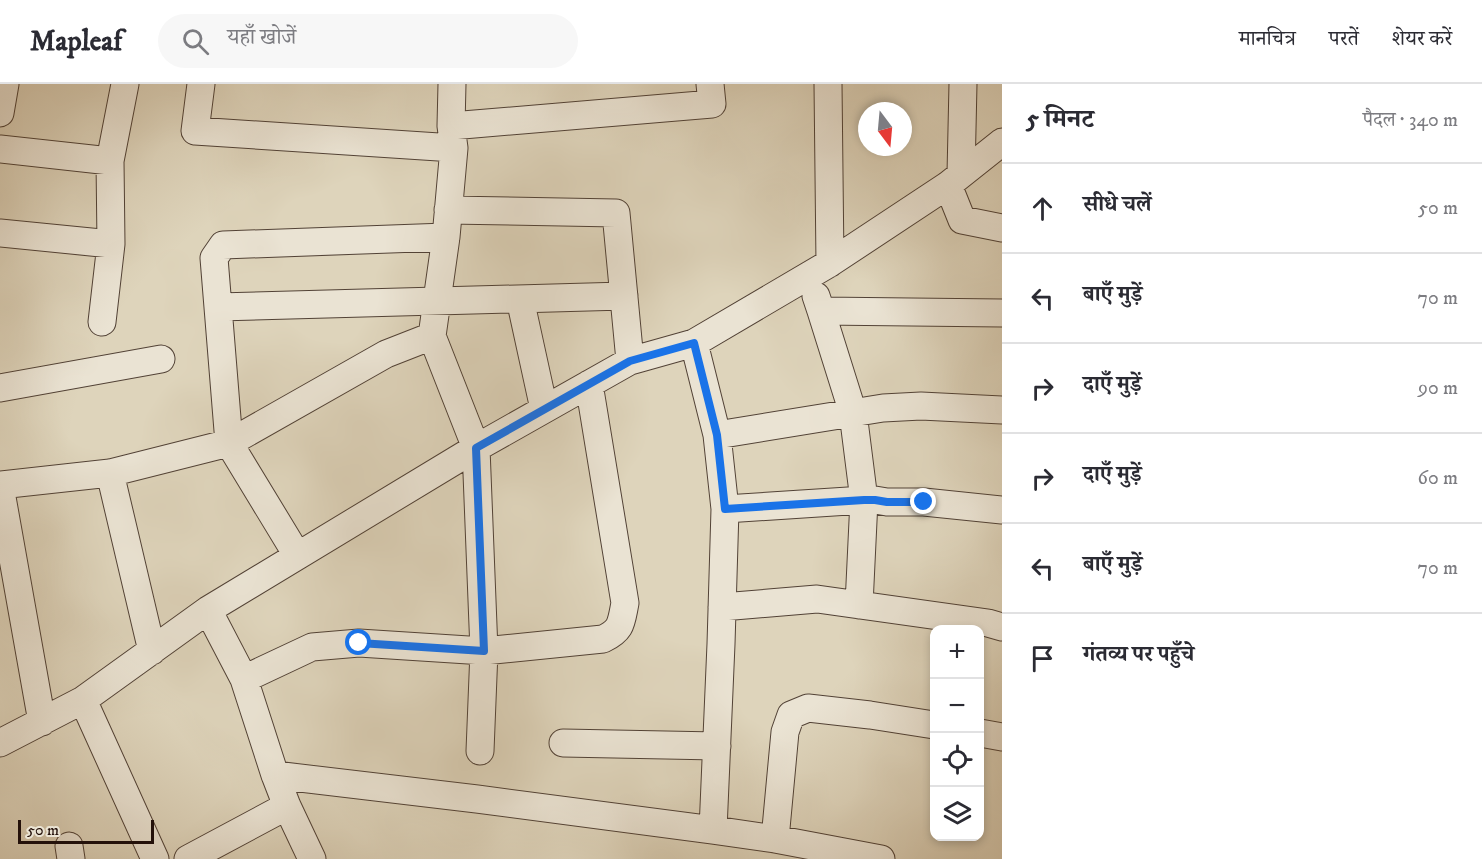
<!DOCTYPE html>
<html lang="hi">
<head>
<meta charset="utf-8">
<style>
  :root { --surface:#fff; --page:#f7f7f7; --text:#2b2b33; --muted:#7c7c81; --line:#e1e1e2 }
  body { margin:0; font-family:"IM FELL DW Pica","Noto Serif Devanagari",serif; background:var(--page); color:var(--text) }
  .controls { position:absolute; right:18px; bottom:18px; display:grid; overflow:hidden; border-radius:12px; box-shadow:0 3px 9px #0003 }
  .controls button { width:54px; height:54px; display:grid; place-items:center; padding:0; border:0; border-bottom:2px solid var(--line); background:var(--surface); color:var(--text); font:30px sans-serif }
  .compass { position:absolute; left:858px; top:18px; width:54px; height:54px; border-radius:50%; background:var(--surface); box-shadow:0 3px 9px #0003; rotate:164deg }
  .scale { position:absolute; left:18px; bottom:15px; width:136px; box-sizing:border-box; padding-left:6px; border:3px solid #24110a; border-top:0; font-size:16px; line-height:21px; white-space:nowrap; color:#24110a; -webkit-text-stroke:4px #eae3d3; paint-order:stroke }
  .stop { position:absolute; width:18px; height:18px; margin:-14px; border:4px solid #1a73e8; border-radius:50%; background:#fff }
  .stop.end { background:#1a73e8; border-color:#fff; box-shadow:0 2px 6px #0008 }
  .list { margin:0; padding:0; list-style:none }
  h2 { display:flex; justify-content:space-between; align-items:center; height:78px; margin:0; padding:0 24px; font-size:26px }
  h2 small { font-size:20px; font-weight:400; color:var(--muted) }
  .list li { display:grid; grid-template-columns:39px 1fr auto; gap:18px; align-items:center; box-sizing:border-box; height:90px; padding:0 24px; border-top:2px solid var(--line) }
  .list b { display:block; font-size:22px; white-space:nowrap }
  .list em { font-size:20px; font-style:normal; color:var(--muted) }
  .icon { flex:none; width:33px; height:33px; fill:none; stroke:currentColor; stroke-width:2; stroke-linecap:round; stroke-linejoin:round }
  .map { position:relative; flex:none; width:1002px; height:775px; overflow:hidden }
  header { display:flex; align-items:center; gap:36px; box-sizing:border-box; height:84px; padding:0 30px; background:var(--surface); border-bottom:2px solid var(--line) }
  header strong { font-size:28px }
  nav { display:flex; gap:33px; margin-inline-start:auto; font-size:21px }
  .search { width:420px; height:54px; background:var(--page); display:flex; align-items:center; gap:15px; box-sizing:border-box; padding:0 21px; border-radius:33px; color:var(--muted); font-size:22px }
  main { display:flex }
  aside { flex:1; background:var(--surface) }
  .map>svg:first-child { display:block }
</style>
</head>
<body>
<header>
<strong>Mapleaf</strong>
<div class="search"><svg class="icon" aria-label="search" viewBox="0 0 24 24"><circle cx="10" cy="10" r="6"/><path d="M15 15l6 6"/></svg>यहाँ खोजें</div>
<nav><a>मानचित्र</a><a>परतें</a><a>शेयर करें</a></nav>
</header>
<main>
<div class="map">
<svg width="1002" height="775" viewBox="0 0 1002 775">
  <rect width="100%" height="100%" fill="#ded4bb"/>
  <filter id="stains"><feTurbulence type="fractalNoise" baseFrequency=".00333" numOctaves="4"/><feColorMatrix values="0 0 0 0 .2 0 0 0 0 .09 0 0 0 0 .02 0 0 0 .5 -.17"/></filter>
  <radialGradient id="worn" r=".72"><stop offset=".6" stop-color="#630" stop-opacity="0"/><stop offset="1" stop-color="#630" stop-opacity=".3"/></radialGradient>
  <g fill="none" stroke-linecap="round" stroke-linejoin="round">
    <g stroke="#524236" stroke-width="29">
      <path id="minor" d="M201 0 195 47 454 64
        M452 0 451 42 454 64 446 153 432 252 476 364 484 567 480 667
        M828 0 830 179
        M0 29 5 0
        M451 42 712 20 710 0
        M0 65 110 77
        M961 90 963 0
        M948 101 962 136 1002 144
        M448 126 616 129 630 277
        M0 149 111 160 110 77 125 0
        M816 212 821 227 1002 229
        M520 215 544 325
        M218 223 624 212
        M102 238 111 160
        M694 259 717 351 725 425 721 560 713 746
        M0 304 161 275
        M717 351 883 324 921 322 1002 326
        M110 389 152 567
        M0 401 110 389 229 359 386 270 432 252
        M0 402 42 638
        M725 425 864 416 853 329 821 227
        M297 471 229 359 214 174 223 161 446 153
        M859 521 864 416H875L887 418H924L1002 426
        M722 523 817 515 988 539 1002 543
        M208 526 244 595 275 691 287 722 312 775
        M244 595 312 563 359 559 484 567 603 555C622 546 621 539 625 519L589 300
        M83 616 155 775
        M980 649 1002 653
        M0 659 83 616 208 526 476 364 630 277 694 259 830 179 948 101 1002 58
        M563 659 717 662
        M275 691 477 715 713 746 775 755 881 775
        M775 755 785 648 791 631 808 624 870 631 934 641
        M69 762 71 775
        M188 775 287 722"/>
    </g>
    <use href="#minor" stroke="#eae3d3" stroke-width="27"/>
  </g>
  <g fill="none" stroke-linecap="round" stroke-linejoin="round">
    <path stroke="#1a73e8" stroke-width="8" d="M359 559 484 567 476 364 630 277 694 259 717 351 725 425 864 416H875L887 418H924"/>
  </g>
  <rect width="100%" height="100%" filter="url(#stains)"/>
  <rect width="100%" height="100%" fill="url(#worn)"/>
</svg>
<div class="controls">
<button>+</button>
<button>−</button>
<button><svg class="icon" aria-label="locate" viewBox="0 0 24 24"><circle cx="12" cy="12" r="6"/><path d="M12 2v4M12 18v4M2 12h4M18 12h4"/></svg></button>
<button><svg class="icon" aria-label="layers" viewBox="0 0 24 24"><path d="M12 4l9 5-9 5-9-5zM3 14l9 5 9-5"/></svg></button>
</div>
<svg class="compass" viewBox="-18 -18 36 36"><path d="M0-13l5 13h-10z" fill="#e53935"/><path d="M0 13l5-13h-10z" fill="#7c7c81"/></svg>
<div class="scale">50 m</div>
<div class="stop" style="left:359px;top:559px"></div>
<div class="stop end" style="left:924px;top:418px"></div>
</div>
<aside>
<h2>5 मिनट<small>पैदल · 340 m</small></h2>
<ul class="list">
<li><svg class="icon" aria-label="ahead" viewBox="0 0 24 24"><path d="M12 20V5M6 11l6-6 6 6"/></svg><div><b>सीधे चलें</b></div><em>50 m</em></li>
<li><svg class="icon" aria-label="left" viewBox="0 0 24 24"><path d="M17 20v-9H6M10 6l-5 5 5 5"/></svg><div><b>बाएँ मुड़ें</b></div><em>70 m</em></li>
<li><svg class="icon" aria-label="right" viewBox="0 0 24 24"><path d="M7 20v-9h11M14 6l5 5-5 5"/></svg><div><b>दाएँ मुड़ें</b></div><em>90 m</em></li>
<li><svg class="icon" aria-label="right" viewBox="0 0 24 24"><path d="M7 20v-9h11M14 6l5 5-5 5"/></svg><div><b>दाएँ मुड़ें</b></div><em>60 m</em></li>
<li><svg class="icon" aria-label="left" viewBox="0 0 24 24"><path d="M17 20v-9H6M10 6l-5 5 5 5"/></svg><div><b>बाएँ मुड़ें</b></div><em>70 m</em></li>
<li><svg class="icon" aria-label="arrive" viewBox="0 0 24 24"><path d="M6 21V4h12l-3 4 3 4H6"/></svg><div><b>गंतव्य पर पहुँचे</b></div></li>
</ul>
</aside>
</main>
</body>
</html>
